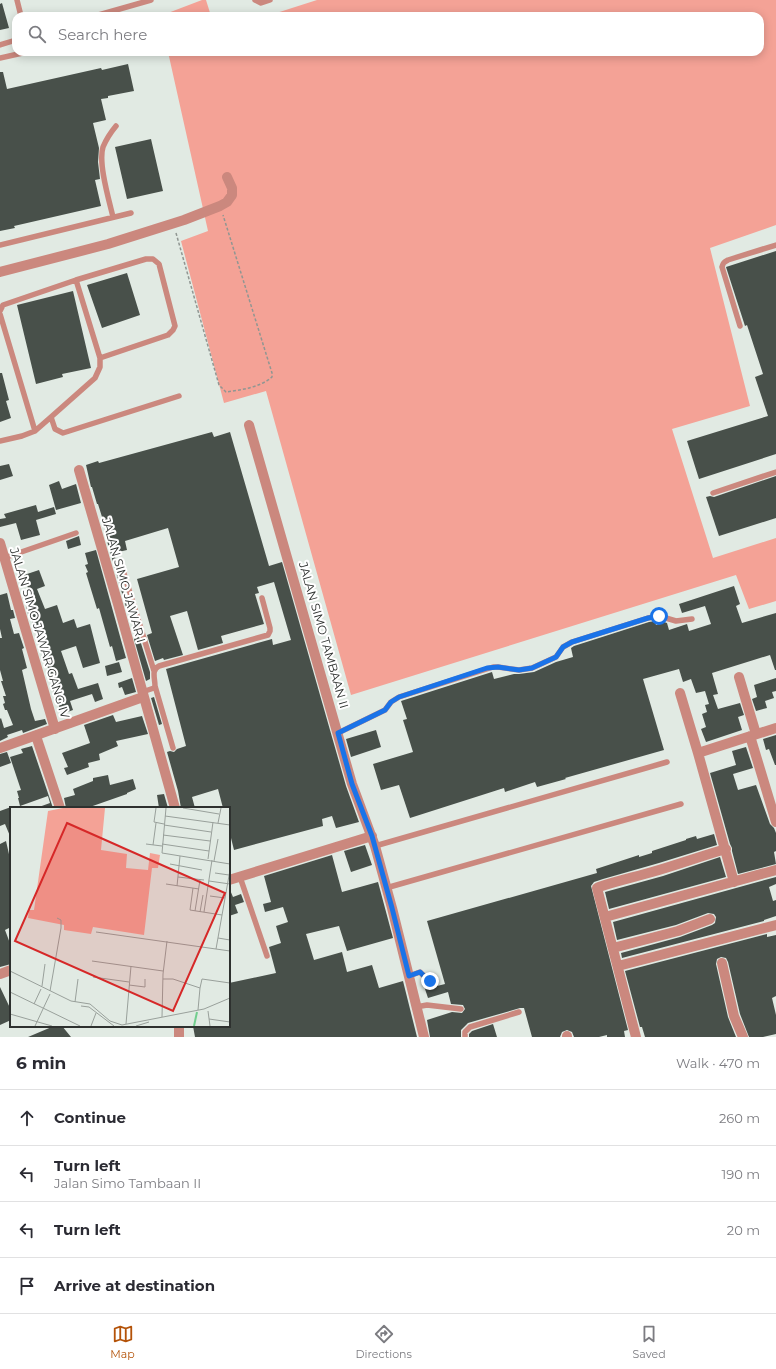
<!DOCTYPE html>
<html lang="en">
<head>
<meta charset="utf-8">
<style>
  :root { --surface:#fff; --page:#f2f2f3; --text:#2b2b33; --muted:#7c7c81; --line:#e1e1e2; --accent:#b45309 }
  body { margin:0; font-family:Montserrat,sans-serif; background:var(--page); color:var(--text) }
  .stop { position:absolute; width:12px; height:12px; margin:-9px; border:3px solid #1a73e8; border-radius:50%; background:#fff }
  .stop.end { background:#1a73e8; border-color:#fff; box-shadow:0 1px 4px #0008 }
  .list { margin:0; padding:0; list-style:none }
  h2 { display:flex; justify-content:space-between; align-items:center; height:52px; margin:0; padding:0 16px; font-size:17px }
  h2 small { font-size:13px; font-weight:400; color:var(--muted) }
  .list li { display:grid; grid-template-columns:26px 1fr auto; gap:12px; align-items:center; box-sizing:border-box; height:56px; padding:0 16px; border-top:1px solid var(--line) }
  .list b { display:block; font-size:15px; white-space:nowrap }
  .list p { margin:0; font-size:13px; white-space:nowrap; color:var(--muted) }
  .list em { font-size:13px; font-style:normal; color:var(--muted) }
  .icon { flex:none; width:22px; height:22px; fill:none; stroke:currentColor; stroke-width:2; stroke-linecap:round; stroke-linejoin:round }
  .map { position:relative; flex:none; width:776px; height:1037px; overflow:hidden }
  .search { position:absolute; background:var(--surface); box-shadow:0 2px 10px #0003; left:12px; right:12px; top:12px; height:44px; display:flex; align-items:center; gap:10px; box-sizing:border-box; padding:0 14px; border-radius:12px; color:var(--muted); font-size:15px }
  .sheet { height:276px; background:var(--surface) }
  nav { display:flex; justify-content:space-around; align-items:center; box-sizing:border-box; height:56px; border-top:1px solid var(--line); background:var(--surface); font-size:11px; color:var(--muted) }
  nav a { display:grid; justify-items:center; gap:2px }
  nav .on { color:var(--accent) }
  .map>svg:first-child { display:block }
</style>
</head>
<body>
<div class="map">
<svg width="776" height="1037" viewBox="0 0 776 1037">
  <rect width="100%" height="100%" fill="#e1eae3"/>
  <path fill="#f4a296" d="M202 0H206L211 16H160Z
    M317 0H776V225L710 248 750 406 672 429 713 558 776 538V601L749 609 736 575 351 695 266 391 224 403 181 241 208 231 168 52H760V16H267Z"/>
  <path fill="#48504a" d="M2 3 9 28 0 30V4Z
    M128 64 134 91 108 96V98L101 99 106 120 93 123 99 148 98 162 100 179 95 180 101 206 14 226 15 228 0 231V72H3L7 89 101 68 102 70Z
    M151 139 163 191 127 199 115 147Z
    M776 251V454L699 479 687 441 768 416 755 377 763 374 747 325 745 326 726 267Z
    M127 273 140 315 102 328 87 285Z
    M73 291 91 368 62 374 63 377 36 384 17 305Z
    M0 373H2L9 400 6 401 11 418 0 422Z
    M212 432 214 437 230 432 269 566 282 562 346 786 359 822 336 828 332 816 322 819 323 826 234 850 229 830V808H223L218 789 192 797 195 808H181L178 791 167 752 170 751 174 752 177 749 186 746 166 669 272 639 273 645 291 640 274 582 257 587 259 593 255 594 264 624 221 636 223 643 198 650 187 611 170 616 183 655 164 660 163 658 155 661 147 635 152 633 137 579 179 567 168 528 125 541 127 550 114 553 130 614H128L105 534 107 533 98 504H97L92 487H91L86 465 98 461 99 463Z
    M9 464 13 476 0 480V466Z
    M776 476V518L719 536 706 497 710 496 714 497Z
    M59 481 62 489 76 484 81 503 56 510 49 485Z
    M36 505 38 512 54 507 56 514 36 520 40 535 21 540 16 523 0 527V519L6 518 4 514Z
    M79 536 81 545 68 549 66 541Z
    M96 550 126 658 116 661 112 646 110 647 99 608 97 609 86 573 88 572 85 565 88 564 85 553Z
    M39 570 45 586 37 589 45 609 57 605 63 623 74 619 77 628 90 624 100 663 83 668 76 646 61 651 69 674 72 673 78 689 98 683 103 699 95 702 92 694 70 701 73 710 62 714 53 690 56 689 45 660 48 659 44 649 48 648 41 628 35 630 30 614H28L26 606H27L24 597 30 595 24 575Z
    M734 586 740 604 736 606 742 623 776 613V670H775L770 655 712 673 718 694 713 695 718 709 740 703 744 715 738 717 742 730 706 742 701 729 706 727 702 714 707 712 705 705 709 704 705 691 696 693 691 679 683 682 679 669 643 679 664 750 565 778 566 779 537 787 535 782 505 792 504 788 410 818 399 785 381 790 373 764 413 752 403 720 407 719 401 701 492 672 494 679 514 674H519L534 672 556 662 573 657 571 648 574 646 649 622 655 621 656 625 664 622 667 623 669 630 687 624 689 631 711 624 705 606 682 613 679 604Z
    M7 593 11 610H13L15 618 10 619 14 634 19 633 24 648 22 649 27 668 22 670 31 709 35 721 45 719 47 724 23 733 22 730 7 735 8 737 0 741V719L1 718 4 728 13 725 7 710H5L3 704 5 703 3 696H6L1 681H3L0 670V638H2L0 629V595Z
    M139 637 150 672V679L146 681 134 639Z
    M119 662 122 672 107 676 105 666Z
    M132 678 136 692 125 695 122 687 119 688 118 683Z
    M776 678V691L772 692 774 698 765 701 767 708 756 711 752 699 757 697 754 685Z
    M154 697 162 724 159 725 151 698Z
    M113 715 116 722 142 716 148 734 116 741 118 746 99 754 100 760 88 763 89 767 67 775 64 768 68 767 62 753 90 743 84 725Z
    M376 730 381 747 351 757 346 739Z
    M776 735V765H775L769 749 766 750 763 739Z
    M32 746 53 808H39V807L50 803 48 796 20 806 18 798H19L17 791 21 790 10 757 23 753 21 749Z
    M746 747 753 768 733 774 738 790 756 785 770 824 774 828 776 833V851L774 852 776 864 738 874 732 851V848L730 844 710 773 736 765 732 751Z
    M7 752 11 763 0 767V754Z
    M108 775 110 785 133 779 136 789 127 793V794L87 808H66L64 798 75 795 73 789 93 781V778Z
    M164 794 168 808H159L157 795Z
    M11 807V836H10L5 824 0 826V811Z
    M714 834 717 845 659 863 603 879 594 882 591 886 628 1030 624 1031 625 1037H607V1035L599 1037H574L572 1032 567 1030 562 1032 560 1037H532L524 1008H520L468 1023 461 1030V1037H430L427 1020 452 1012 462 1013 465 1009 463 1005 451 1004 448 992 428 998 425 989 445 984 427 921 597 873 596 869 639 855V857L652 853V851L686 840V839L696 836 697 839Z
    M6 841 11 863V927L5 930 11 946V964L0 967V844Z
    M365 845 372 865 351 872 344 851Z
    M332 855 342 892 378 882 393 938 347 951 339 926 306 934 314 960 342 952 347 972 372 965 379 988 403 981 417 1037H195L193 1026H229V983L276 973 269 947 281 943 276 926 288 922 283 907 265 912 263 904 271 902 264 876Z
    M720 857 726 877 609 909 605 892 663 876Z
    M776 877V884L769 887 773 901 776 900V916L764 920V921L622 958 621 953 680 937 712 925 715 923 716 917 714 914 708 913 676 925 617 940 613 922Z
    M229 890H230L233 897 241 894 244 902 235 905 238 913 229 916Z
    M767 934V937L776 935V996L772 998 776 1015V1034L763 1037H749L740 1014 728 962 726 958 721 957 717 959 716 964 728 1017 736 1037H645L642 1027H640L625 971Z
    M0 987 11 1010V1020L0 1025Z
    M493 1024 497 1037H469V1034L472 1031Z
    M54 1026H62L71 1037H28Z"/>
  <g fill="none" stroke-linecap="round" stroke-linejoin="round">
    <path stroke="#909692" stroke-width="1.5" stroke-dasharray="3 2" stroke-linecap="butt" d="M176 233 219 385 226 392C241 390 261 387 272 377V373L223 215"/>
    <path stroke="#cb887e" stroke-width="5.5" d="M17 0 21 16
      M255 0 261 3 270 0
      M95 16 151 0
      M0 45 16 40
      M0 58 27 52
      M113 217C109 200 98 163 103 147 106 140 111 132 116 126
      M0 245 131 213
      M76 280 100 358
      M0 311 3 305 76 280 146 259H153L159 264 175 326 173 330 168 335 100 358V367L95 378 51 417 35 431 22 436 0 441
      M0 314 35 431
      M740 326 722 267C723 263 724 262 728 260L776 245
      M51 417 55 429 63 433 179 396
      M713 493 776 472
      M4 558 76 533
      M122 567 154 671
      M155 686 173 748
      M142 692 154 688 155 686C155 678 151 670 159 666L268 635 270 631V628L262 598
      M338 733 385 710 391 702 399 697 493 667H498L519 670 532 668 556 657 563 647 572 642 648 618 659 616 676 621 692 619
      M375 846 667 762
      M240 877 267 956
      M386 888 681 804
      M409 976 420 972 429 981 436 980
      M416 1007 427 1005 461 1009
      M465 1037V1032L470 1027 519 1012"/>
    <path stroke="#cb887e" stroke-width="10" d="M0 272 108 244 184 220 220 206 227 202 232 195V188L227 177
      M249 425 352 784 375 846 392 908 424 1037
      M79 470 118 604 175 808
      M0 543 55 729
      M739 677 756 734
      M680 693 698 753 734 882
      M36 736 60 808
      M750 736 776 822
      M0 748 143 697
      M698 753 776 728
      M229 880 372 836
      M605 917 776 870
      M613 948 678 931 710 919
      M722 963 734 1016 743 1037
      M618 966 776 925
      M0 974 11 970
      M567 1036V1037
      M179 1037V1026
      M636 1037 597 888 599 887C616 881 635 877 652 872 677 865 701 856 726 849"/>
  </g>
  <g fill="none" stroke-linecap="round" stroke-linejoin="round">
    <path stroke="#1a73e8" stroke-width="5" d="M430 981 428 980 420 972 409 976 392 908 372 836 352 784 338 733 385 710 391 702 399 697 487 668 498 667 519 670 532 668 556 657 563 647 572 642 648 618 659 616"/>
  </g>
  <g text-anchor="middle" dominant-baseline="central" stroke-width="4" stroke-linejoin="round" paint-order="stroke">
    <g font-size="12" fill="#2e312f" stroke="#fff">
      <text transform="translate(124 580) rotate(74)">JALAN SIMO JAWAR I</text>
      <text transform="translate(40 633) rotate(73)">JALAN SIMO JAWAR GANG IV</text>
      <text transform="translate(324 635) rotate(74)">JALAN SIMO TAMBAAN II</text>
    </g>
  </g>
  <g transform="translate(10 807)">
    <rect width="220" height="220" fill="#e1eae3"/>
    <path d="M53 1H95L91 43 117 47 116 61 138 63 140 46 150 48 148 61H142L134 128 83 120 81 127 54 123V118L18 111 19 103H24L38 4Z" fill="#f4a296"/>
    <path fill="none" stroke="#72ce8e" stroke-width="2" d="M184 219 187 205"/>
    <path fill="none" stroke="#99a09b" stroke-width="1" d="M146 1 144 15 154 17M156 1 152 46 220 57M173 1 209 7M155 9 220 18M208 16 211 1M154 18 201 25M153 28 200 34M136 37 152 39M152 37 199 44M143 38 146 16M198 52 203 15M204 54 208 32M160 57 192 63M205 66 219 68M168 70 194 73M199 74 220 77M156 77 189 82M167 79 170 49M183 81 180 103 212 108M200 89 215 91M185 104 190 73M190 105 193 88M194 105 202 53M86 125 220 144M208 131 220 133M206 142 220 63M82 154 153 164M0 164 61 194 80 197 100 214 112 218 194 202 220 191M83 170 119 175M153 172H163L190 181 188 203M119 178 135 180V172M32 179 35 157M190 181 192 172 220 176M40 184 51 121V113L47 111M0 185 70 219M65 195 68 172M24 197 31 182M71 199 79 200 104 219M198 204 200 219M0 207 42 219M152 210 153 167 157 134M199 212 220 215M116 217 121 159M25 219 40 187M81 219 86 206M126 219 139 215"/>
    <path fill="#d62828" fill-opacity="0.15" stroke="#d62828" stroke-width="2" d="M57 16 215 86 163 204 5 134Z"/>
    <rect width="220" height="220" fill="none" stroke="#2e312f" stroke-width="2"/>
  </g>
</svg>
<div class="stop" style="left:659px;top:616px"></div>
<div class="stop end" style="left:430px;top:981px"></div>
<div class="search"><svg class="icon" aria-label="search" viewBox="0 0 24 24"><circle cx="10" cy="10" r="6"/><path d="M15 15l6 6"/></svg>Search here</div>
</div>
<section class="sheet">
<h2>6 min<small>Walk · 470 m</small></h2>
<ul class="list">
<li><svg class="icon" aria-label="ahead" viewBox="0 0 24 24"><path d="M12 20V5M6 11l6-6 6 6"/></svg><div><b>Continue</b></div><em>260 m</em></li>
<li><svg class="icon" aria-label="left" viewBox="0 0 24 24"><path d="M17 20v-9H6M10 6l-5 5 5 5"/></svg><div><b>Turn left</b><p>Jalan Simo Tambaan II</p></div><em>190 m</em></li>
<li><svg class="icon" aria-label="left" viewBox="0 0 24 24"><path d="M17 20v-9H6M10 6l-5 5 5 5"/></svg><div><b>Turn left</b></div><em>20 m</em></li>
<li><svg class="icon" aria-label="arrive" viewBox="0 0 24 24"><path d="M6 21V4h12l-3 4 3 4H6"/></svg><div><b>Arrive at destination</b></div></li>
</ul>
</section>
<nav>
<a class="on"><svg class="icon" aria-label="map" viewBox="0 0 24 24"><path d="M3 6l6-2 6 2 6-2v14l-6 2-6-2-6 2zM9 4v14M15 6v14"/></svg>Map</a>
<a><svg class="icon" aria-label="directions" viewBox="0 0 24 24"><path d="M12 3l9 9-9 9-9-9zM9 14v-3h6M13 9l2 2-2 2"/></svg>Directions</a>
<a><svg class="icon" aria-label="saved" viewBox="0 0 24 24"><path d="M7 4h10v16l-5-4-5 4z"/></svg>Saved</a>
</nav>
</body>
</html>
